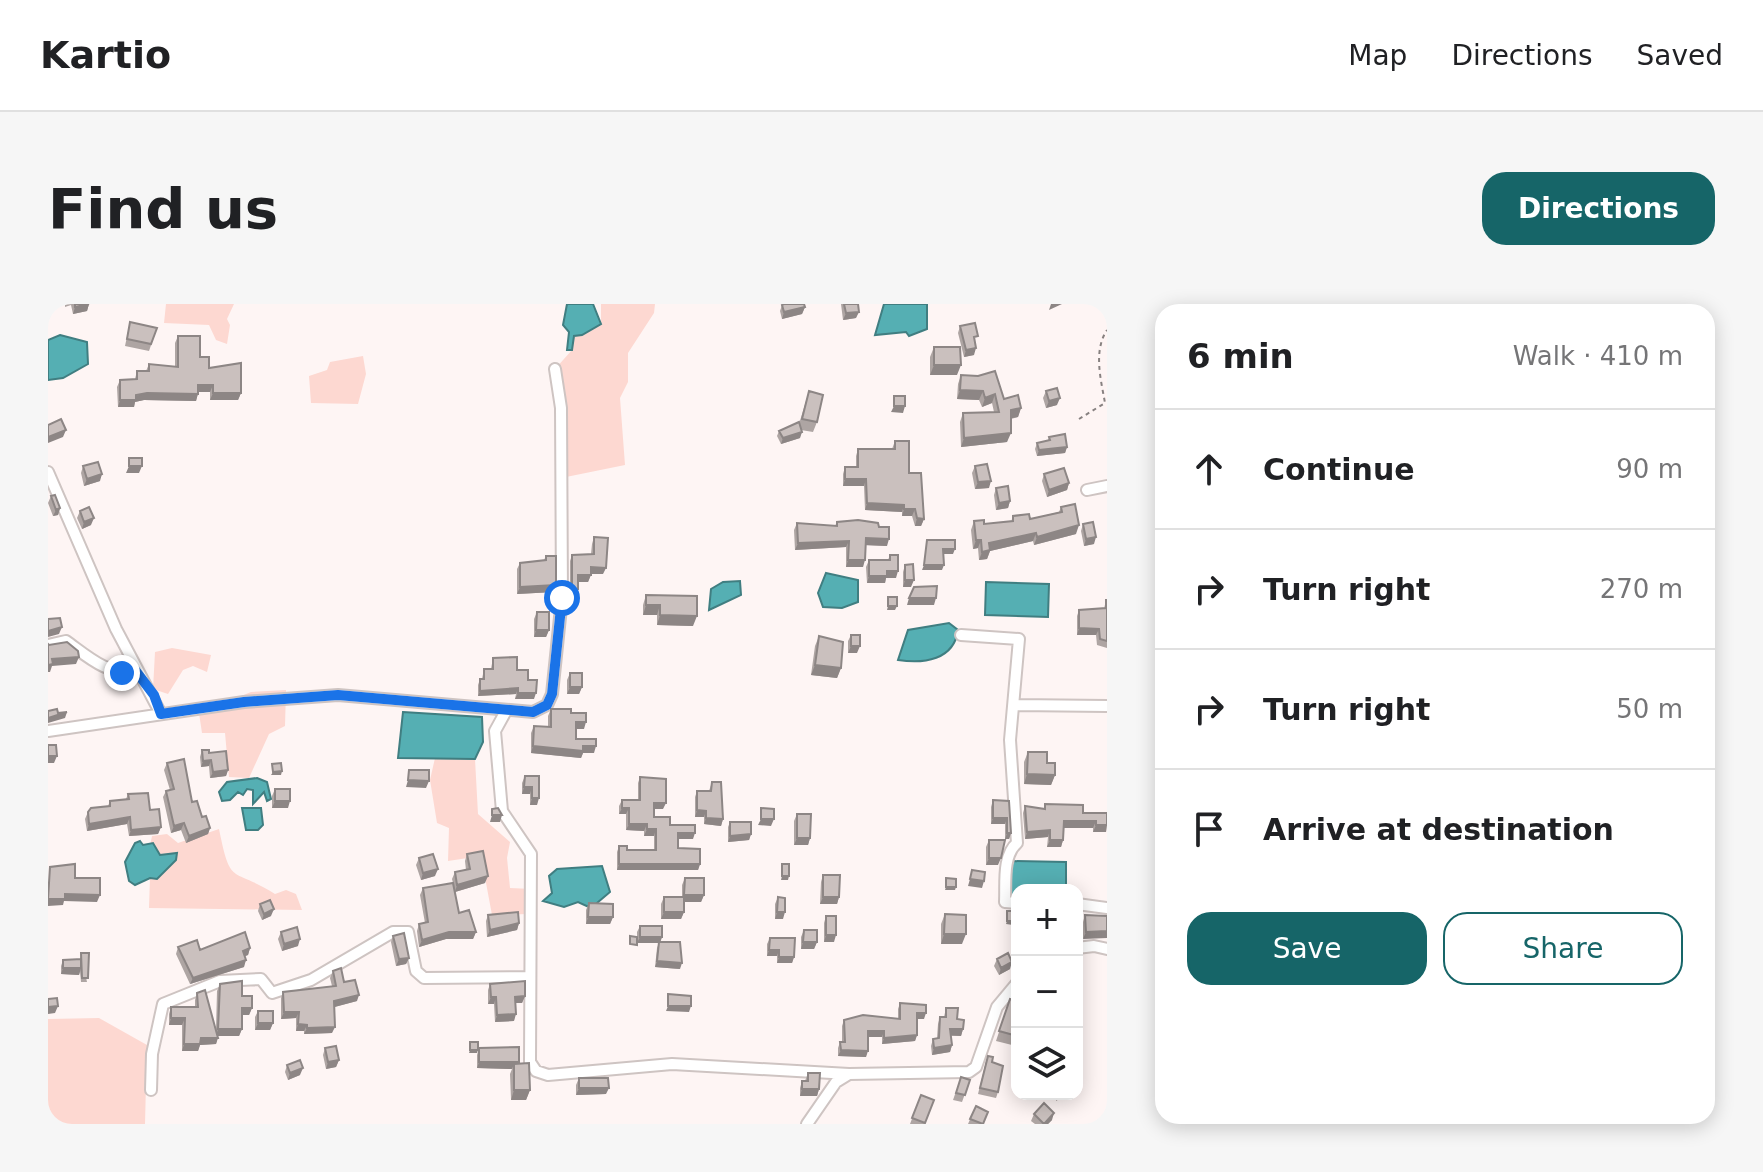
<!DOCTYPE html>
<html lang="en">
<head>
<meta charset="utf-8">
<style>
  :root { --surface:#fff; --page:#f6f6f6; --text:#202124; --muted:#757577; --line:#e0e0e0; --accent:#166568 }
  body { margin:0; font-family:"DejaVu Sans",sans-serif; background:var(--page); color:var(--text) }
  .controls { position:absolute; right:24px; bottom:24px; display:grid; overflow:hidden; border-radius:16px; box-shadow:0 4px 20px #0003 }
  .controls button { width:72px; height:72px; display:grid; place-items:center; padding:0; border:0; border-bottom:2px solid var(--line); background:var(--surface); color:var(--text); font:40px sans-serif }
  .stop { position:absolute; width:24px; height:24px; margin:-18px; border:6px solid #1a73e8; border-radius:50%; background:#fff }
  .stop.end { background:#1a73e8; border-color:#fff; box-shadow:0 2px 8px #0008 }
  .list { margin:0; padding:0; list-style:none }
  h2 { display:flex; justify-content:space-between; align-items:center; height:104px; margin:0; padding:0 32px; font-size:34px }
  h2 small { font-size:26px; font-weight:400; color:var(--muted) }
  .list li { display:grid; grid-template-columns:52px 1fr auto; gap:24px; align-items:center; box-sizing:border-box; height:120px; padding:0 32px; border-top:2px solid var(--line) }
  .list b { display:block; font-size:30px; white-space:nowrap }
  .list em { font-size:26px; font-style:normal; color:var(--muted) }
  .actions { display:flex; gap:16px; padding:24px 32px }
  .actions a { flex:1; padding:18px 0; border:2px solid var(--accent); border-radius:24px; text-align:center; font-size:28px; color:var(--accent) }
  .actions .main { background:var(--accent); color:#fff }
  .icon { flex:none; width:44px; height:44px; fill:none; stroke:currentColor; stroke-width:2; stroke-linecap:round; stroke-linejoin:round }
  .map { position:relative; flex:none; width:1059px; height:820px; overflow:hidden; border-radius:24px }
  header { display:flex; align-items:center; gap:48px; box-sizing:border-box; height:112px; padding:0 40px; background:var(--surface); border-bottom:2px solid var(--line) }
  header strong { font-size:38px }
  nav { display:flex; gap:44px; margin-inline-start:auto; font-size:28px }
  .intro { display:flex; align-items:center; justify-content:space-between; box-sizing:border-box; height:192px; padding:0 48px }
  h1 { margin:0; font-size:56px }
  .button { padding:20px 36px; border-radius:24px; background:var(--accent); color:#fff; font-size:28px; font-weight:700 }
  main { display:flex; gap:48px; padding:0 48px }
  aside { flex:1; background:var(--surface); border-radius:24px; box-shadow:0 4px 20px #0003 }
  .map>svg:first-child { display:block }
</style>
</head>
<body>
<header>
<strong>Kartio</strong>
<nav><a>Map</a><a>Directions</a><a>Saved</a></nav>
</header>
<div class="intro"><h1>Find us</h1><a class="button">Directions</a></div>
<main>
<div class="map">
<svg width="1059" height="820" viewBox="0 0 1059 820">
  <rect width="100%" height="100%" fill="#fef5f4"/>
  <path fill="#fdd8d1" d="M118 0H186L179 15 182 21 179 40 168 36 161 21 116 19Z
    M553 0H607L606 9 580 49V78L572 94 577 161 518 173 507 65 524 46 525 31H534L553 20Z
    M315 52 318 70 310 100 263 99 261 72 279 66 282 58Z
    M124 344 163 351 159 368 145 362 135 366 120 390 105 385 107 348Z
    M238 386 237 422 221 430 201 474 181 473 177 429H154L151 409 203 388Z
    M387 454 427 455 430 510 462 538 459 554 462 584 484 585 483 610 444 611 433 552 400 557 401 524 389 519 382 476Z
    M171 525C183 584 183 562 227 590L238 586 248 590 254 606 101 604 102 574 125 551H112L102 542 104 532 119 530 130 539Z
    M51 714 99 741 97 820H0V715Z"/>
  <path fill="#55afb3" stroke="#407e81" stroke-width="2" d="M519 0H545L553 20 534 31 526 32 524 46H519L521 28 515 21Z
    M836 0H879V25L861 32 858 28 827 31Z
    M12 31 39 38 40 60 15 74 0 76V36Z
    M778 269 810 276V298L794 304 775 303 770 289Z
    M692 277 693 291 661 306 663 285 675 278Z
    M938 278 1001 280 1000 313 937 311Z
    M901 319 910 326C906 356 876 360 850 356L860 326Z
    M355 408 434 413 435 438 427 455 350 454Z
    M209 474 219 478 223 495 219 497 216 488 205 500V486L199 485 195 491 190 488 182 496 174 497 171 488 179 478Z
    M194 504H213L215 521 210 526H198Z
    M92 537 95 541 105 539 112 551 129 549 128 556 109 575 102 574 87 581 81 577 77 558 87 539Z
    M963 557 1018 558V586H969V592H962Z
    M554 562 562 588 543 604 530 598 516 603 495 597 504 589 501 572 509 565Z"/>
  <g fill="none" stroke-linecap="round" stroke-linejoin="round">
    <g stroke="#cec4c2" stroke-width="14">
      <path id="street" d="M0 168 68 325 113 410
        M1039 186 1059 182
        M913 331 971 335 962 436 969 539C954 552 958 580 957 598L969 599
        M0 341 18 337C39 352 61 373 87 366
        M967 401 1059 402
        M458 407 447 427 454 507 483 550 482 758 488 767 500 771 624 760 801 770 921 768 928 763 949 703 969 679
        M0 427 196 398 290 391 485 408 499 401 504 390 514 294 513 104 507 65
        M1029 600 1059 604
        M1029 644 1046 642 1059 645
        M103 786 104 750 115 700 172 677 213 675 224 689 263 676 345 628H360L368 667 376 674 482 673
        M759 820 788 778 801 770"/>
    </g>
    <path stroke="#878180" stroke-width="2" stroke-dasharray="4 4" stroke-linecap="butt" d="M1047 0 1059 10
      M1031 115 1057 99C1053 76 1045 47 1059 26"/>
    <use href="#street" stroke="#fff" stroke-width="10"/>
  </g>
  <path fill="#aea5a3" d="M17 0H41L39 7 25 10 23 1 17 3Z
    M793 0H810L808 14 795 16Z
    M734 1 757 3 754 10 734 15 732 7Z
    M82 18 109 24 101 47 77 42Z
    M912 22 926 51 916 53 910 29Z
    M130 32 152 53 161 64 193 89 190 96H162V88H150L148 97 96 96 87 98 86 103H70L69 83 72 76 87 75 89 67H98L101 60 127 63V39Z
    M886 43 909 71H882V53Z
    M913 71 973 104 970 113 963 115 959 138 913 143 912 118 915 109 946 108 944 99 934 103 931 96 909 95 910 80Z
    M761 87 769 118 765 128 753 126 752 134 733 140 729 132 731 127 751 120Z
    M998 87 1009 101 998 104 995 94Z
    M1001 133 1019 143 1017 149 989 152 987 145 989 139 1000 137Z
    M847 137 861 169 876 215 873 222H867L864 212H854V208L817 206 816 182H795V170L797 163H808V152L810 145H844Z
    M35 162 52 177 36 182 33 169Z
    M927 162 941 184 927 185 924 169Z
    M996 170 1021 179 1019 186 999 193 994 177Z
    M948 184 962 197 960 204 948 206 946 191Z
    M3 192 12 204 10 211 5 212 0 199Z
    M1013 203 1028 230 986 241 985 237 942 247 939 255 931 256 930 244 925 245 923 226 926 217 936 220 963 218 965 212 982 215 1011 208Z
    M32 207 43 221 34 225 29 214Z
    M789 218 839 242 817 241 815 263H798V243L747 246 746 226 749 219 787 222Z
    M1035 220 1046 240 1036 242 1033 227Z
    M546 233 555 270H543L540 278H530L527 292H522V257L524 251 543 250 544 240Z
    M842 251 848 274H838L837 279H819L818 263 821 256H840Z
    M498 252 506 288 469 290V265L472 259 496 256Z
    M857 261 863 283H855V268Z
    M598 291 645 322 609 321V311H595V301Z
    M1058 296H1059V344L1049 341 1048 331H1029V312L1031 306 1056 305Z
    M489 308 501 326 498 333H486V315Z
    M803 331 809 349H800V337Z
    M771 332 793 364 789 374 763 371 767 342Z
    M445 354 469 366 480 376 486 395H467L468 390 430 392V381L432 375H434L436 365H443Z
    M522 369 534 383 531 390H519V376Z
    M503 405 523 409 536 425H528V435L546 449H535L533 454 483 449V429L486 422 500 423V412Z
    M154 446 180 466 178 472 162 474 161 462 153 463 152 453Z
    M980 448 999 459 1007 471 1003 481 976 480V458Z
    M119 459 144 498 162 524 160 530 138 539 133 526 123 529 115 493 118 487 122 486 116 466Z
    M477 472H491L489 501H482V490H474V479Z
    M592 473 615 505H606V513L622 521 645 535H630V544L652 560 650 566H569V548L571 542 579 546H606V532H596V527L578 526V510H571V502L574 496H590V479Z
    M664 478 675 515 673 522 656 520V513H647V493L649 487H661Z
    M227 485 240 504H224V492Z
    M80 490 102 506 113 523 110 530 81 532 79 520 39 527 37 515 40 508 60 502 62 497 78 495Z
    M945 496 961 497 963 529 961 535H957V520H943V503Z
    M997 500 1035 509H1059L1058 528H1045V524H1016L1015 536 1013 543H999L1000 533 977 535 975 509 977 502 996 505Z
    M749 510 762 534 760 541H746V517Z
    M682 518 703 530 701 536 680 538V523Z
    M941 536 950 561H938V543Z
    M419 550 437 579 407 588 411 609 428 628 425 635H398L371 643 369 627 371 620 377 619 372 591 375 584 406 583 404 575 407 568 418 566 417 557Z
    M371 554 387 572 373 576 368 561Z
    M775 571 791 593 789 600H772L773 578Z
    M637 574 656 591 653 598H636V608L633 615H613V600L616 593H634V581Z
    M730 593 735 615H727V600Z
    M541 599 565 613 562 620H538V606Z
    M212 600 223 612 214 616 210 607Z
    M897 610 914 640H893V620Z
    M440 611 471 619 469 626 439 633 438 617Z
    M1037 611 1059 612 1035 635V618Z
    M778 612 786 638H776V619Z
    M592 622 614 633 612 638 632 665 607 663 609 644 611 639H589V628Z
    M756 626 769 638 766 645H753V633Z
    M233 628 250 642 234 647 230 635Z
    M345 632 361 654 358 660 348 662 343 638Z
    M722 634 746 653 744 659H729V652H719V640Z
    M130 643 152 646 202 644 200 651 197 652 196 663 142 680 128 650Z
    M33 649 39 678H33L32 667 31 671 13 670V662L15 656 32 655Z
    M949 655 962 665 951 671 946 662Z
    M285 667 296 678 309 697 286 703 284 729 256 730V727H248V714L233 715V694L235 688 284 682 282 674Z
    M172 680 194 692 204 704 201 711H194V725L191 732H170L168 740 152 741 150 747H134V721H121V710L123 703H147V696L149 689 168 725 169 687Z
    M442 680 477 692 474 699H468L466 717 447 718 446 700H440V686Z
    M962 695 969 697V739L968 742 948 737Z
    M852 699 876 715H869V731L867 737 834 740V733H820L818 753 790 752V744L792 738H794V722L796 716 850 714V705Z
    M898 704 909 715 915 725 913 732H903L904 741 902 748 884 751 883 742 885 735 889 734 890 720 892 713H896Z
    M210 707 225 719 222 726H207V713Z
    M277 744 291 756 288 763 278 765 275 751Z
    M431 744 470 760 482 786 478 796H463L462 770 464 765 429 764V751Z
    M938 757 944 758 950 788 948 794 930 790Z
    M239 761 252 771 240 776 237 768Z
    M969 763V777L965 776Z
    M760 769 771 785 769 792H752V784L754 777H757Z
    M913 773 922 776 914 798 905 796Z
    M531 774 558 790 528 791V781Z
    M873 791 886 796 877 820H862Z
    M928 802 935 820H920Z
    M986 810 1004 816 1000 820H987L983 817Z"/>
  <path fill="#8d8685" d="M41 0 39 7 25 10 27 3Z
    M1003 0H1014L1001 6Z
    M757 3 754 10 734 15 736 8Z
    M811 8 808 14 795 16 798 9Z
    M928 44 926 51 916 53 918 46Z
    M886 61H913L909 71H882Z
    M150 81H165L162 88H148Z
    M912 86 935 87 931 96 909 95Z
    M99 89 150 90 148 97 96 96 87 98 86 103H70L72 96Z
    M165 89H193L190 96H162Z
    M947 90 944 99 934 103 937 94Z
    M1012 94 1009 101 998 104 1001 97Z
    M846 102H857L855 109 843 108Z
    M973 104 970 113 959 115 963 106Z
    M18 126 15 133 0 139V133Z
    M754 128 752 134 733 140 735 134Z
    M963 129 959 138 913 143 916 134Z
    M1019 143 1017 149 989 152 991 146Z
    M81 162H94L91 169H78Z
    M54 170 52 177 36 182 39 175Z
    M797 175H818L816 182H795Z
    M943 177 941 184 927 185 930 178Z
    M1021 179 1019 186 999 193 1001 186Z
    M962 197 960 204 948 206 951 199Z
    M819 199 856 201 854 208 817 206Z
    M12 204 10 211 5 212 8 206Z
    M856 205H867L864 212H854Z
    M46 214 43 221 34 225 36 218Z
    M869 214 876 215 873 222H867Z
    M1031 221 1028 230 986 241 989 233Z
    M988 229 985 237 942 247 939 255 931 256 934 248 941 239Z
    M1048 233 1046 240 1036 242 1038 235Z
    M818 234 841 235 839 242 815 241Z
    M928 236H933L930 244 925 245Z
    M801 237 798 243 747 246 750 239Z
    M895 245H907L905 250H893Z
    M800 256H817L815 263H798Z
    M876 261H896L894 266H874Z
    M543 263 558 264 555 270H541Z
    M839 267H850L848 274H838L837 279H819L821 272Z
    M530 271H543L540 278H528Z
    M857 276H866L863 283H855Z
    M508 281 506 288 469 290 472 283Z
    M524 285H530L527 292H522Z
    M861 294H888L886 301H859Z
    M598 301H612L609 311H595Z
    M840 302H849L847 306H839Z
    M612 311 649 312 645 322 609 321Z
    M14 323 11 330 0 333V327Z
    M1031 324 1051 325 1048 331H1029Z
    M488 326H501L498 333H486Z
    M803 342H812L809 349H800Z
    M31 353 28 360 4 362 2 368H0V361L4 355Z
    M767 361 793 364 789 374 763 371Z
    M522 383H534L531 390H519Z
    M470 384 468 390 430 392 432 387Z
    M470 389H488L486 395H467Z
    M19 408 17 414 0 419V414Z
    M528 418H538L536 425H526Z
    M485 442H548L546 449H535L533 454 483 449Z
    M0 452H9L6 459H0Z
    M163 456 161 462 153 463 155 457Z
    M180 466 178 472 162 474 165 468Z
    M234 467 233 471H223L225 468Z
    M979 470 1007 471 1003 481 976 480Z
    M360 476 381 477 378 484 358 483Z
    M476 483H484L482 490H474Z
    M484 494H491L489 501H482Z
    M227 497H242L240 504H224Z
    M606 499H618L615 505H604Z
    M574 504H581L578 510H571Z
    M649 506 658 507 656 513H647Z
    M444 511H454L452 518H442Z
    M82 513 79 520 39 527 41 520Z
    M658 514 675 515 673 522 656 520Z
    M945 514H959L957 520H943Z
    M713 515H726L723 522 710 521Z
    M1016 517H1048L1045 524H1013Z
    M136 519 133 526 123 529 126 522Z
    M581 520H599L596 527 578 526Z
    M1048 521H1059L1058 528H1045Z
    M113 523 110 530 81 532 83 526Z
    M162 524 160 530 138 539 141 532Z
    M599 525H608L606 532H596Z
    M1002 526 1000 533 977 535 979 528Z
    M630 529H647L645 535H628Z
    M959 529H963L961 535H957Z
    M703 530 701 536 680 538 682 532Z
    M749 534H762L760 541H746Z
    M1002 536H1015L1013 543H999Z
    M941 554H953L950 561H938Z
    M571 560H652L650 566H569Z
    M390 565 387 572 373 576 375 569Z
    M440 572 437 579 407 588 409 581Z
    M734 572H741L740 576H733Z
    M922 575 936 577 934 584 920 582Z
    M898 583H908L907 586H897Z
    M17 590 52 591 49 598 16 597 15 601 0 602V595Z
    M636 591H656L653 598H634Z
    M775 593H791L789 600H772Z
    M226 605 223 612 214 616 216 610Z
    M616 608H636L633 615H613Z
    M729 608H737L735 615H727Z
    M540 613H565L562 620H538Z
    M959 617H966L965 621 958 620Z
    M471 619 469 626 439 633 442 626Z
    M1059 627V634L1035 635 1038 628Z
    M401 628H428L425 635H398L371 643 374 636Z
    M896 630H918L914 640H893Z
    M778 631H788L786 638H776Z
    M592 633H614L612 639H589Z
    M252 635 250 642 234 647 236 640Z
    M755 638H769L766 645H753Z
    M202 644 200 651 192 654 195 647Z
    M721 646H731L729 652H719Z
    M731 653H746L744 659H729Z
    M361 654 358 660 348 662 351 655Z
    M198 656 196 663 142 680 145 674Z
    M609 657 634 659 632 665 607 663Z
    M964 658 962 665 951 671 953 664Z
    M15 664H33L31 671 13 670Z
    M311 691 309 697 283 704 286 697Z
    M477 692 474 699H465L467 693Z
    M443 693H448L446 700H440Z
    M10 702 7 709 0 710V703Z
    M620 702H643L641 708 618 707Z
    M194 704H204L201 711H192Z
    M236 708H251L248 714 233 715Z
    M869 709H878L876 715H867Z
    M468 710 466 717 447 718 449 711Z
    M123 714H137L134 721H121Z
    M210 719H225L222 726H207Z
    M250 720 259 721 256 727H248Z
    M287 723 284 729 256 730 259 724Z
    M170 725H194L191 732H168Z
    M902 725H915L913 732 900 731Z
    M820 727H836L834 733H818Z
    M869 731 867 737 834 740 836 734Z
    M153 734H170L168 740 152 741 150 747H134L136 740Z
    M904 741 902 748 884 751 886 744Z
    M422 746H430L429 749H421Z
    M793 746 820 747 818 753 790 752Z
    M291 756 288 763 278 765 280 758Z
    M431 758H471L469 765 466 760 464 765 429 764Z
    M255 764 252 771 240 776 242 769Z
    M531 784H561L558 790 528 791Z
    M754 785H771L769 792H752Z
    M466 786H482L478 796H463Z
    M1010 790H1019L1008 797Z
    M1006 809 1004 816 1000 820H996Z"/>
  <path fill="#cac0be" stroke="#8d8685" stroke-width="2" d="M27 0H41L27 3Z
    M736 0H756L757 3 736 8 734 1Z
    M796 0H810L811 8 798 9Z
    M82 18 109 24 103 40 79 35Z
    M927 19 930 32 926 33 928 44 918 46 912 22Z
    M130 32H152V53H161V64L193 59V89H165V81H150V90L99 89 88 91V96H72V76L89 75V67H101V60L130 63Z
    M886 43H912L913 61H886Z
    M947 67 956 95 970 91 973 104 963 106V129L916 134 915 109 951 108 947 90 937 94 935 87 912 86 913 71 930 72Z
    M1009 84 1012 94 1001 97 998 87Z
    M761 87 775 91 769 118 754 115Z
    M846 92H857V102H846Z
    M13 115 18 126 0 133V121Z
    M751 118 754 128 735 134 731 127Z
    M1017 130 1019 143 991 146 989 139 1002 136 1001 133Z
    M847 137H861V169H873L876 215 869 214 867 205H856V201L819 199 818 175H797V163H810V145H847Z
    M81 154H94V162H81Z
    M50 158 54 170 39 175 35 162Z
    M939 160 943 177 930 178 927 162Z
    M1016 164 1021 179 1001 186 996 170Z
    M960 182 962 197 951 199 948 184Z
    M7 191 12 204 8 206 3 192Z
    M1027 200 1031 221 989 233 988 229 941 239 942 246 934 248 933 236H928L926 217 936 216V220L965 217V212L981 210 982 215 1014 208 1013 203Z
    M41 203 46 214 36 218 32 207Z
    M810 216 830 219 831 223H841V235L818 234 817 256H800L801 237 750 239 749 219 789 222V218Z
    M1045 218 1048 233 1038 235 1035 220Z
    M546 233 560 234 558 264 543 263V271H530V285H524V251L546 250Z
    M879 236H907V245H895L896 261H876Z
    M842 251H850V267H839V272H821V256H842Z
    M498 252H508V281L472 283V259L498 256Z
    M865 260 866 276H857V261Z
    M889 282 888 294H861L866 283Z
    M598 291 649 292V312L612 311V301H598Z
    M840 293H849V302H840Z
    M1058 296H1059V337L1052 335 1051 325 1031 324V306L1058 304Z
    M489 308H501V326H488Z
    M12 314 14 323 0 327V315Z
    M803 331H812V342H803Z
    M771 332 795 338 793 364 767 361Z
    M19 338 30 347 31 353 4 355 5 360 0 361V340L1 341Z
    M469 353V366H480V376H489L488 389H470V384L432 387V375H436V365H445V354Z
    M522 369H534V383H522Z
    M9 405 10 409 19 408 0 414V407Z
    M503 405H523V409H538V418H528V435H548V442H535V447L485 442 486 422 503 423Z
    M0 441H8L9 452H0Z
    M154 446H161V449L178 447 180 466 165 468 163 456 155 457Z
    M980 448H999V459H1007V471L979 470Z
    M136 455 144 498 149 497 154 513 158 512 162 524 141 532 136 519 126 522 118 487 126 485 119 459Z
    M233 459 234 467 225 468 224 460Z
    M361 466H381V477L360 476Z
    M477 472H491V494H484V483H476Z
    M592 473 618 475V499H606V513H622V521H647V529H630V544L652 545V560H571V542H579V546H608V525H599V520H581V504H574V496H592Z
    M664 478H673L675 515 658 514V507L649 506V487H663Z
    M227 485H242V497H227Z
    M100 489 102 506 111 505 113 523 83 526 82 513 41 520 40 508 43 504 62 502V497L81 495 80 490Z
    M945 496 961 497 963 529H959V514H945Z
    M997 500 1035 501V509H1059V521H1048V517H1016L1015 536H1002V526L979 528 977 502 997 505Z
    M450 504 454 511H444V505Z
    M713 504 726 505V515H713Z
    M749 510H763L762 534H749Z
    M682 518H703V530L682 532Z
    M941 536H957L953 554H941Z
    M435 547 440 572 409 581 407 568 422 565 419 550Z
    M385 550 390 565 375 569 371 554Z
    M27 560V574H52V591L17 590V595H0L2 563Z
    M734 560H741V572H734Z
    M924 566 937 568 936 577 922 575Z
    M775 571H792L791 593H775Z
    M637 574H656V591H636Z
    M898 574 908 575V583H898Z
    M405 579 411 609 421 606 428 628H401L374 636 371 620 380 618 375 584Z
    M616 593H636V608H616Z
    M730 593 737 594V608H729Z
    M222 596 226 605 216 610 212 600Z
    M541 599 565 600V613H540Z
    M959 607H966V617H959Z
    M470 608 471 619 442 626 440 611Z
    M897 610 918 611V630H896Z
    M1037 611 1059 612V627L1038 628Z
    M778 612H788V631H778Z
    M592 622H614V633H592Z
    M249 623 252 635 236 640 233 628Z
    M756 626H769V638H755Z
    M197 628 202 644 195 647 198 656 145 674 130 643 149 636 152 646Z
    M356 629 361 654 351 655 345 632Z
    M582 632 589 633V641L582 640Z
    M722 634H747L746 653H731V646H721Z
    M611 638H632L634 659 609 657Z
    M33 649H41L40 674H34Z
    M960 649 964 658 953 664 949 655Z
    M33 655V664H15V656Z
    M293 664 296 678 307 676 311 691 286 697 287 723 259 724V721L250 720 251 708H236L235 688 288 682 285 667Z
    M194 677V692H204V704H194V725H170L172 680Z
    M477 677V692L467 693 468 710 449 711 448 693H443L442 680Z
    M157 686 170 734H153L152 740H136L137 714H123V703H150L149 689Z
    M620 690 643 692V702H620Z
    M9 694 10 702 0 703V695Z
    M962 695 969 697V732L951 727Z
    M852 699 878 701V709H869V731L836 734V727H820V747L793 746 792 738H797L796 716 815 711 852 715Z
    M898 704H910L909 715 916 716 915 725H902L904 741 886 744 885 735 891 734 892 713H898Z
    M210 707H225V719H210Z
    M422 738H430V746H422Z
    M288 742 291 756 280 758 277 744Z
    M471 743V758H431V744Z
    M940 752 945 753 944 758 955 762 950 788 932 784Z
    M252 756 255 764 242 769 239 761Z
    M481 759 482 786H466V760Z
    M760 769H772L771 785H754V777H760Z
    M913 773 922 776 917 791 908 789Z
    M531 774H560L561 784H531Z
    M873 791 886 796 877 819 864 814Z
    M996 799 1006 809 996 820 986 810Z
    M928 802 940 808 935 820 922 815Z"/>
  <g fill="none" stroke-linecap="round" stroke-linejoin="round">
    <path stroke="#1a73e8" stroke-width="10" d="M74 369 87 366 106 391 113 410 196 398 290 391 485 408 499 401 504 390 514 294"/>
  </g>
</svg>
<div class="controls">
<button>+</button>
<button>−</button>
<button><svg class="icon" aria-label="layers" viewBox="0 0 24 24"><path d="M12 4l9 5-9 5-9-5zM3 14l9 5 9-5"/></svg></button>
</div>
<div class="stop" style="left:514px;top:294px"></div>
<div class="stop end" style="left:74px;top:369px"></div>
</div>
<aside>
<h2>6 min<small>Walk · 410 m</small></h2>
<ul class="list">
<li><svg class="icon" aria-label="ahead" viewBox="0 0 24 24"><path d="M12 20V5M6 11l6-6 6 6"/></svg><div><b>Continue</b></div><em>90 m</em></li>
<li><svg class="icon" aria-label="right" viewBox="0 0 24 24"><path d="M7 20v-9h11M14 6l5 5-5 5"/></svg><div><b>Turn right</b></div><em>270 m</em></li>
<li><svg class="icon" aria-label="right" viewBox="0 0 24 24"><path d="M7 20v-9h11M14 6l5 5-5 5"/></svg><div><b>Turn right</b></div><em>50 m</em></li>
<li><svg class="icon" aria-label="arrive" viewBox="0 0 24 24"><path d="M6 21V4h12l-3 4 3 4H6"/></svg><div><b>Arrive at destination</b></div></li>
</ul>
<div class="actions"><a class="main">Save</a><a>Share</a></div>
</aside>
</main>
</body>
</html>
